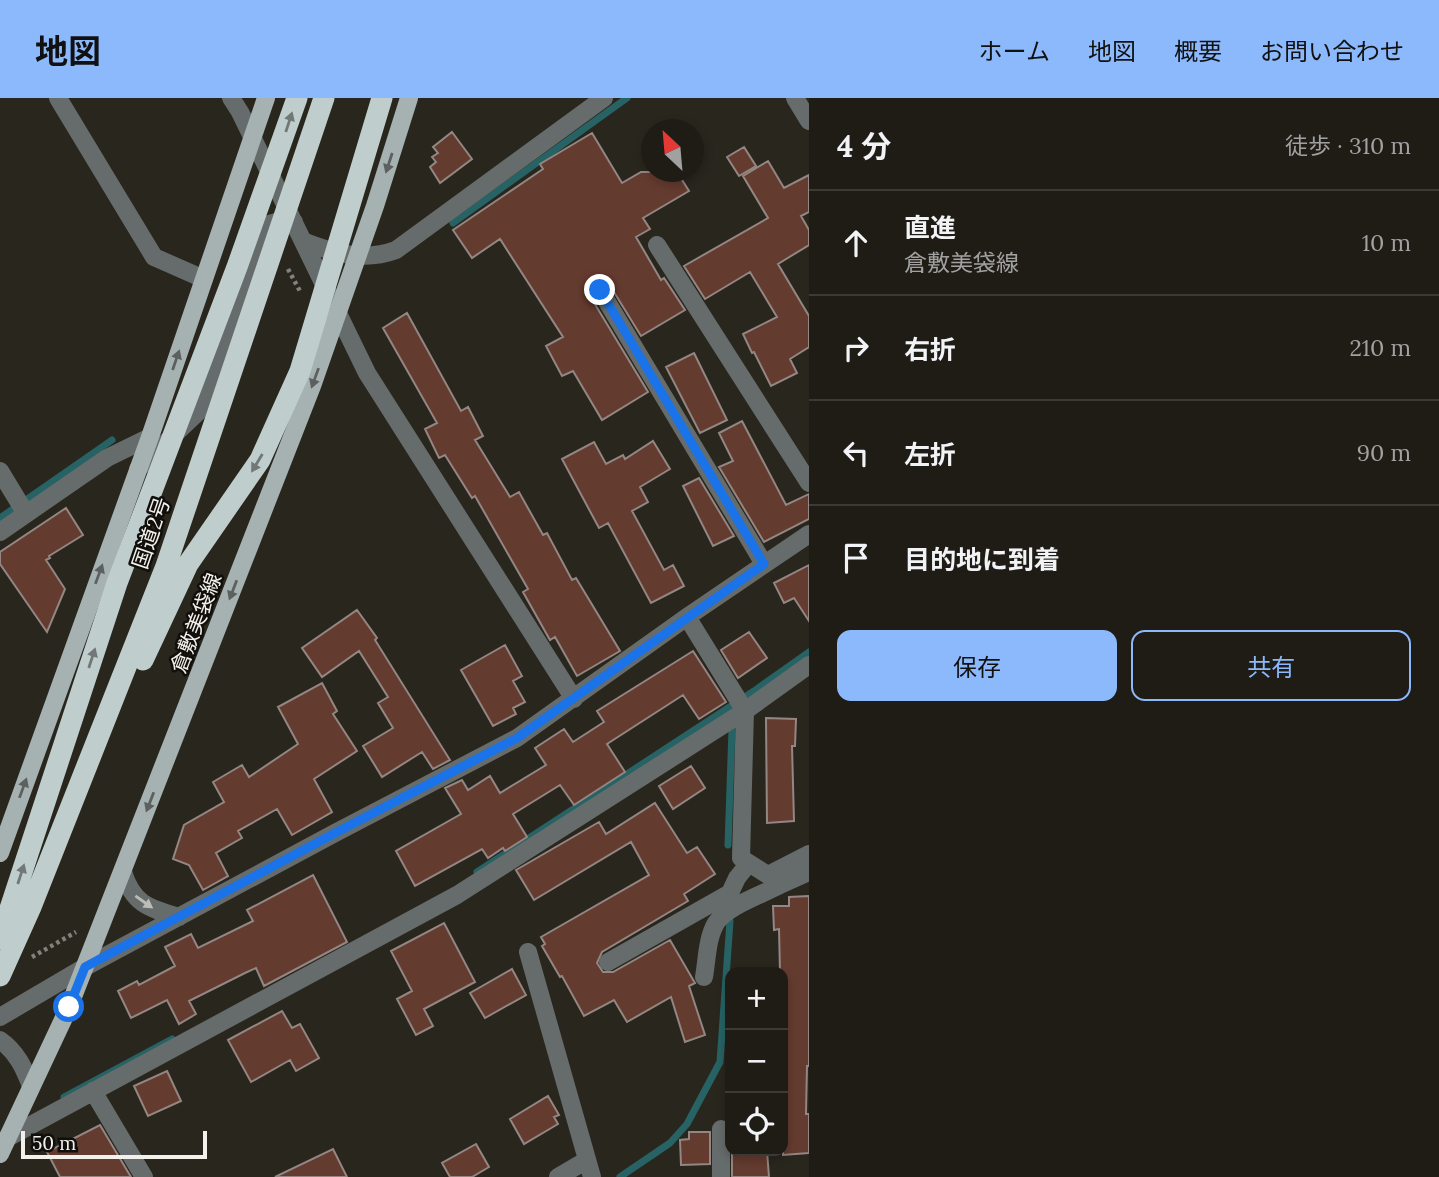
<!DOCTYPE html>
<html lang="ja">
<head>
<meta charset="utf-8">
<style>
  :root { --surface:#1f1c16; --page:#2c2923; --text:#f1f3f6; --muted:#a1a1a1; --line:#3c3a35; --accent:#8bb9fc }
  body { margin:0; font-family:Lora,"Noto Sans JP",serif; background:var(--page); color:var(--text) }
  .controls { position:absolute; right:21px; bottom:21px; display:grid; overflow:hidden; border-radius:14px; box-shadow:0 4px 10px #0003 }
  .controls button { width:63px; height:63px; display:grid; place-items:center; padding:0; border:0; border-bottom:2px solid var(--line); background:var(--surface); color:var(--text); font:35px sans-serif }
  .compass { position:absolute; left:641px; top:21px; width:63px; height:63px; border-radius:50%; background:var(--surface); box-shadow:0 4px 10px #0003; rotate:334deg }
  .scale { position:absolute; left:21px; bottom:18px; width:186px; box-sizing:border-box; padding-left:7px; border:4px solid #f3f1eb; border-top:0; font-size:19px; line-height:24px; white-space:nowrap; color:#f3f1eb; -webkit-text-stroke:5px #110f0b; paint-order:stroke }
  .stop { position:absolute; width:21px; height:21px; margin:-16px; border:5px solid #1a73e8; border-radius:50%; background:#fff }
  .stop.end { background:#1a73e8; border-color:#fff; box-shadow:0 2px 7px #0008 }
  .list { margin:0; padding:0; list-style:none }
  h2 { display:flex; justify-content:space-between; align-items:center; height:91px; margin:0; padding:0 28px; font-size:30px }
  h2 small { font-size:23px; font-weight:400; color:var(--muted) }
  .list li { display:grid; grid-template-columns:46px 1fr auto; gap:21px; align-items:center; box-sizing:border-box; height:105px; padding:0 28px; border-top:2px solid var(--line) }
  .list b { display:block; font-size:26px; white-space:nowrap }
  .list p { margin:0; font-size:23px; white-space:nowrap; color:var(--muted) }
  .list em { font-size:23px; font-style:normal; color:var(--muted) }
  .actions { display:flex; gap:14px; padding:21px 28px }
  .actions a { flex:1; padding:16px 0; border:2px solid var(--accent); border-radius:14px; text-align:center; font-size:24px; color:var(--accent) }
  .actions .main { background:var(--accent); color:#111 }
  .icon { flex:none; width:38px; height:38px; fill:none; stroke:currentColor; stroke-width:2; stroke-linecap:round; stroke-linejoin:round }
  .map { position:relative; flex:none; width:809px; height:1079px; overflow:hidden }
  header { display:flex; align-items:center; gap:42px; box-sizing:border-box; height:98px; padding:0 35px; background:var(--accent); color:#111 }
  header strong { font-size:33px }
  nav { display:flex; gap:38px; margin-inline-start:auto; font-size:24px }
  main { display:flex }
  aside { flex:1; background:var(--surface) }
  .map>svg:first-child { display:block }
</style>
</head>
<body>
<header>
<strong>地図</strong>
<nav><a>ホーム</a><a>地図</a><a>概要</a><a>お問い合わせ</a></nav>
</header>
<main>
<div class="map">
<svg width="809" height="1079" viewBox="0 0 809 1079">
  <rect width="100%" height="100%" fill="#29261e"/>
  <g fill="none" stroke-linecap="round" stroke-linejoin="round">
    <path stroke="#276364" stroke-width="7" d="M453 125 627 0
      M0 420 112 342
      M728 747 732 631
      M477 774 754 593 809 554
      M64 999 172 941
      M620 1079 670 1045 687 1026 720 964 730 823"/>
  </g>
  <path fill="#643b2f" stroke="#938683" stroke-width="2" d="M452 34 472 61 440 85 430 69 436 64 432 59 438 55 433 49Z
    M592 35 622 85 641 74H677L689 93 643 120 650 131 636 139 661 182 664 180 685 212 641 238 609 186 599 181 590 187V198L648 294 602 322 573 273 562 278 546 248 563 239 500 141 472 160 453 132 543 71 540 66Z
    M744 49 756 68 739 78 727 59Z
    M768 63 784 90 809 77V114L801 118 809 132V147L778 166 809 218V249L790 261 797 275 771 288 754 254 752 255 743 236 777 219 750 174 705 201 684 168 768 120 743 78Z
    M407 215 461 313 468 309 483 338 475 342 510 399 519 394 543 437 547 435 572 482 576 480 620 553 577 578 555 539 550 542 523 494 528 491 475 398 472 400 445 357 439 360 425 331 437 325 383 230Z
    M694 255 727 322 700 335 666 269Z
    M742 323 786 407 809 396V421L764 444 719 369 733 363 719 335Z
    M653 343 670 371 640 389 648 404 632 413 664 472 673 467 684 488 651 505 608 425 599 430 562 361 594 344 606 366 623 357 625 361Z
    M699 380 734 438 713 448 683 388Z
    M66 410 83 437 49 458 50 460 46 462 65 491 47 534 0 466V454Z
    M809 467V523L794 500 784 505 774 485Z
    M357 512 377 540 375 542 450 662 433 671 422 654 382 679 363 648 393 630 378 605 388 599 359 553 322 579 302 550Z
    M749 534 767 560 738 580 721 552Z
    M505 547 522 578 513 583 525 604 513 610 516 616 493 628 461 572Z
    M693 553 726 604 699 621 683 597 607 646 625 674 574 707 560 687 513 716 527 739 505 753 503 750 488 760 482 751 415 788 396 753 461 716 445 690 462 682 468 692 490 678 500 695 546 667 535 650 564 631 573 644 604 624 597 613Z
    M322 585 337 613 333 616 357 653 314 681 332 714 292 737 277 711 238 733 242 740 216 755 228 778 203 792 189 767 173 761 184 727 224 704 213 684 242 667 249 679 298 646 278 609Z
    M766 620 796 621 795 648H792L794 723 767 725Z
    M691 668 705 690 673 711 659 688Z
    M655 705 687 755 697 749 715 776 684 796 688 803 602 854 597 865 603 874H613L670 842 695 885 689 888 705 937 685 944 671 899 627 924 614 902 584 918 562 878 560 879 542 848 545 846 541 839 649 777 631 744 534 802 516 772 599 724 606 736Z
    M313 777 347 844 264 888 256 870 245 875 189 903 196 916 179 926 167 902 131 920 118 893 137 883 139 887 175 868 165 849 191 836 198 850 253 823 247 812Z
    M809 798V968H807L806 1016H809V1055L783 1057V874H780L779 831 774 832 773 808H789V799Z
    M444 825 475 884 424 911 433 928 416 937 397 901 412 893 391 853Z
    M512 871 526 897 485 920 470 895Z
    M282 913 292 930 300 926 319 960 296 973 290 962 251 984 228 942Z
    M167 973 181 1003 148 1018 134 988Z
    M548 998 559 1017 554 1019 558 1026 524 1046 510 1021Z
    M100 1027 131 1079H60L47 1054Z
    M689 1034H710V1066L681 1067 680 1042 689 1041Z
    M476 1046 489 1069 472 1079H450L442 1065Z
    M333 1051 347 1079H275Z
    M732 1053H767L769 1079H732Z"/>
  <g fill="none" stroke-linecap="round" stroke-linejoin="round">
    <path stroke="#83817a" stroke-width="4.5" stroke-dasharray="3.5 3.5" stroke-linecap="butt" d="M288 171 301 195
      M32 859 76 834"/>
    <path stroke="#666c6b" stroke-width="18" d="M58 0 154 159 204 181
      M231 0 240 14 367 275 574 601
      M795 0 809 23
      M303 143C333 155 364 164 396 152L604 0
      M657 147 809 385
      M600 192 764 466
      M138 371 198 314 266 127 280 123 294 124
      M0 373 26 416
      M0 434 107 360 150 339
      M687 519 745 613 741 760 782 786 809 774
      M123 774C133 806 148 810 179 819
      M768 777 809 756
      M528 854 592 1079
      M608 864 730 795 737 780 749 765
      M704 879C707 862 707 840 716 825 727 808 764 796 782 786
      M0 919 85 869 335 735 517 640 687 519 809 436
      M0 942C17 954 24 970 31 988
      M93 993 144 1079
      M721 1031V1079
      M7 1040 457 797 745 613 809 567
      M558 1079 587 1062"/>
    <path stroke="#a6b2b1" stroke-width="18" d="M0 755 150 339 266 0
      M0 1056 69 909 312 288 375 108 409 0"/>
    <path stroke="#bfcecc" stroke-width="21" d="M143 562 188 466 260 362 300 273 382 0
      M0 841 117 485 237 169 297 0
      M0 878 31 809 166 468 324 0"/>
  </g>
  <defs><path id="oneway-solid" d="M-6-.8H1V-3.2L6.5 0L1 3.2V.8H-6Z" transform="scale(1.75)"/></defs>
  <g fill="#717875">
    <use href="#oneway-solid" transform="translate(289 24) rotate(-72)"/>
    <use href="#oneway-solid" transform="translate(257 365) rotate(121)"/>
    <use href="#oneway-solid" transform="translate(92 560) rotate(-72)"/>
    <use href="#oneway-solid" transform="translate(21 776) rotate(-72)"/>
  </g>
  <g fill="#5c605e">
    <use href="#oneway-solid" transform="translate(389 65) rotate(108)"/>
    <use href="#oneway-solid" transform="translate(176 262) rotate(-71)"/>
    <use href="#oneway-solid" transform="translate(315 280) rotate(110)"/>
    <use href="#oneway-solid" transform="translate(99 476) rotate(-70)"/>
    <use href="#oneway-solid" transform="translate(233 492) rotate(111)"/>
    <use href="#oneway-solid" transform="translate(23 690) rotate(-70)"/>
    <use href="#oneway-solid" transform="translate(150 704) rotate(111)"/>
  </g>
  <use fill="#bbbcb8" href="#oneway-solid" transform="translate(144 804) rotate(35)"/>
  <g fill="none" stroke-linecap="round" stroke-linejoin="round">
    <path stroke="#1a73e8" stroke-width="9" d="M69 909 85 869 335 735 517 640 764 466 600 192"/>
  </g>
  <g text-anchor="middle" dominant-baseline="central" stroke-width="5" stroke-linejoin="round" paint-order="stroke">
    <g font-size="21" fill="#f3f1eb" stroke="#110f0b">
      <text transform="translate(151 435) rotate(-71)">国道2号</text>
      <text transform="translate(196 525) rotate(-69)">倉敷美袋線</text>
    </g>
  </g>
</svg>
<div class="controls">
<button>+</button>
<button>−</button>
<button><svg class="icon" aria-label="locate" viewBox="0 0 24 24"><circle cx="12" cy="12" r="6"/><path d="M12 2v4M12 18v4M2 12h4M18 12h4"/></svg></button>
</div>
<svg class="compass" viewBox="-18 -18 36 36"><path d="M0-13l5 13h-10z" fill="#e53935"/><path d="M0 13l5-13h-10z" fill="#a1a1a1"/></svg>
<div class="scale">50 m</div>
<div class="stop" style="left:69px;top:909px"></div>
<div class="stop end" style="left:600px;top:192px"></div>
</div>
<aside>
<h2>4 分<small>徒歩 · 310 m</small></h2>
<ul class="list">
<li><svg class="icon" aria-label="ahead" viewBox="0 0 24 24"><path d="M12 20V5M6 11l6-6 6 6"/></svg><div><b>直進</b><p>倉敷美袋線</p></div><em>10 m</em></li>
<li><svg class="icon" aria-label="right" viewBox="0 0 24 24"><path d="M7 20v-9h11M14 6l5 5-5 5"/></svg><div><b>右折</b></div><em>210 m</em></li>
<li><svg class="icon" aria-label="left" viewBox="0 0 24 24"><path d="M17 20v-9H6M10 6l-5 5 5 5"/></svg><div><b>左折</b></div><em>90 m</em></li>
<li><svg class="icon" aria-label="arrive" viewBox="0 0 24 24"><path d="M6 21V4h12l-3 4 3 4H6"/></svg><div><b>目的地に到着</b></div></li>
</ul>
<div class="actions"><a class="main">保存</a><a>共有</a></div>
</aside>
</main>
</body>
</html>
